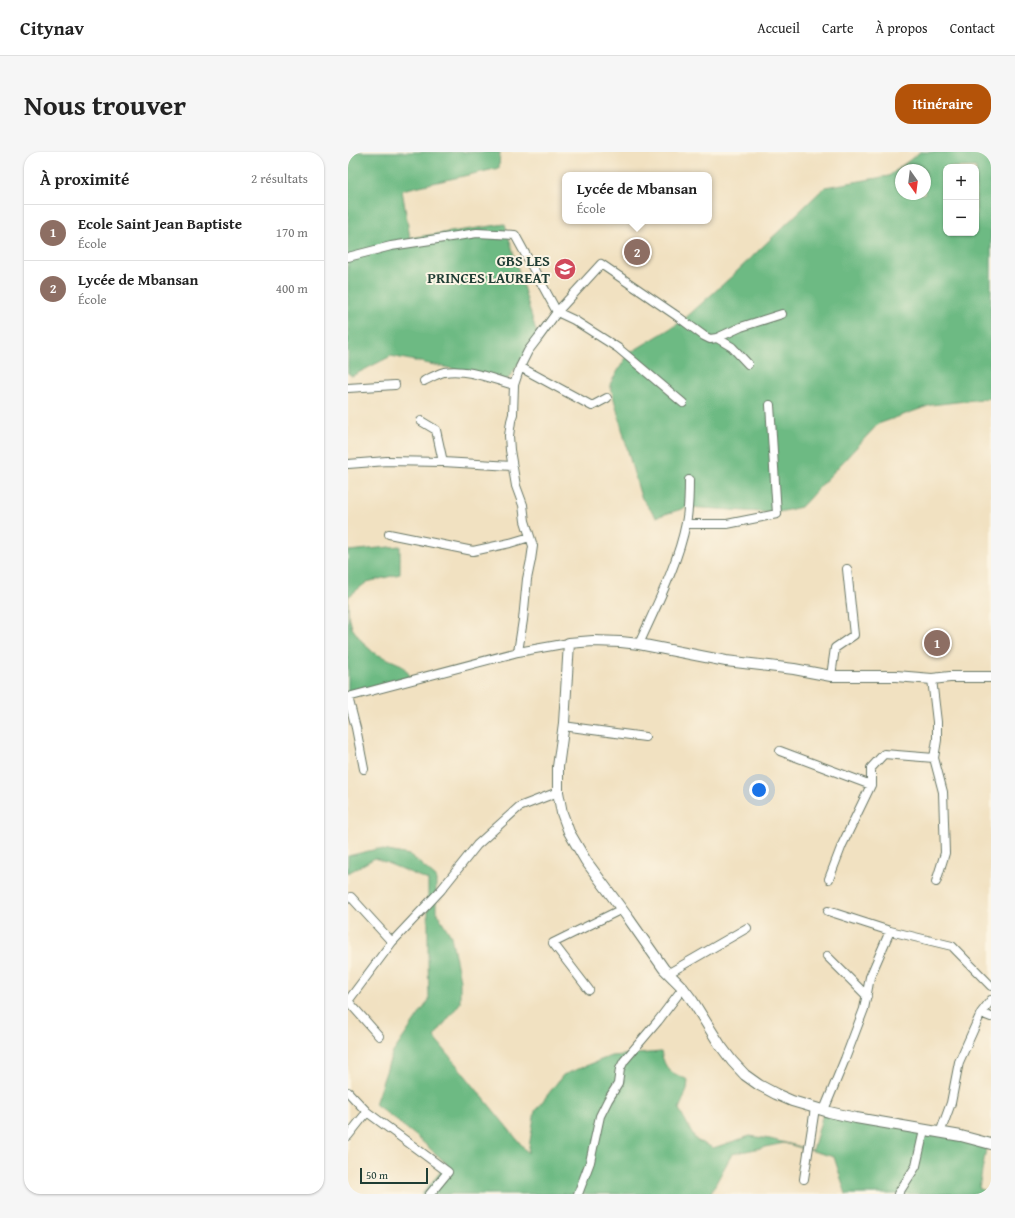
<!DOCTYPE html>
<html lang="fr">
<head>
<meta charset="utf-8">
<style>
  :root { --surface:#fff; --page:#f6f6f6; --text:#222; --muted:#767676; --line:#e0e0e0; --accent:#b45309 }
  body { margin:0; font-family:"Gentium Book Plus",serif; background:var(--page); color:var(--text) }
  .controls { position:absolute; right:12px; top:12px; display:grid; overflow:hidden; border-radius:8px; box-shadow:0 1px 3px #0004 }
  .controls button { width:36px; height:36px; display:grid; place-items:center; padding:0; border:0; border-bottom:1px solid var(--line); background:var(--surface); color:var(--text); font:20px sans-serif }
  .compass { position:absolute; left:547px; top:12px; width:36px; height:36px; border-radius:50%; background:var(--surface); box-shadow:0 1px 3px #0004; rotate:166deg }
  .scale { position:absolute; left:12px; bottom:10px; width:68px; box-sizing:border-box; padding-left:4px; border:2px solid #1f3d34; border-top:0; font-size:11px; line-height:14px; white-space:nowrap; color:#1f3d34; -webkit-text-stroke:3px #fcf5e5; paint-order:stroke }
  .you { position:absolute; left:411px; top:638px; width:14px; height:14px; margin:-10px; border:3px solid #fff; border-radius:50%; background:#1a73e8; box-shadow:0 0 0 6px #1a73e833 }
  .badge { display:grid; place-items:center; width:26px; height:26px; border-radius:50%; background:var(--accent); color:#fff; font-size:13px; font-weight:700 }
  .pin { position:absolute; translate:-50% -50%; border:2px solid #fff; box-shadow:0 1px 4px #0006 }
  .popup { position:absolute; left:214px; top:20px; width:150px; height:52px; box-sizing:border-box; display:grid; place-content:center; border-radius:8px; background:var(--surface); filter:drop-shadow(0 1px 3px #0005); font-size:13px; white-space:nowrap; color:var(--muted) }
  .popup b { font-size:15px; color:var(--text) }
  .popup::after { content:''; position:absolute; left:50%; top:100%; margin-left:-8px; border:8px solid transparent; border-top-color:var(--surface) }
  .list { margin:0; padding:0; list-style:none }
  h2 { display:flex; justify-content:space-between; align-items:center; height:52px; margin:0; padding:0 16px; font-size:17px }
  h2 small { font-size:13px; font-weight:400; color:var(--muted) }
  .list li { display:grid; grid-template-columns:26px 1fr auto; gap:12px; align-items:center; box-sizing:border-box; height:56px; padding:0 16px; border-top:1px solid var(--line) }
  .list b { display:block; font-size:15px; white-space:nowrap }
  .list p { margin:0; font-size:13px; white-space:nowrap; color:var(--muted) }
  .list em { font-size:13px; font-style:normal; color:var(--muted) }
  .map { position:relative; flex:none; width:643px; height:1042px; overflow:hidden; border-radius:16px }
  header { display:flex; align-items:center; gap:24px; box-sizing:border-box; height:56px; padding:0 20px; background:var(--surface); border-bottom:1px solid var(--line) }
  header strong { font-size:19px }
  nav { display:flex; gap:22px; margin-inline-start:auto; font-size:14px }
  .intro { display:flex; align-items:center; justify-content:space-between; box-sizing:border-box; height:96px; padding:0 24px }
  h1 { margin:0; font-size:28px }
  .button { padding:10px 18px; border-radius:16px; background:var(--accent); color:#fff; font-size:14px; font-weight:700 }
  main { display:flex; gap:24px; padding:0 24px }
  aside { flex:1; background:var(--surface); border-radius:16px; box-shadow:0 1px 3px #0004 }
  .map>svg:first-child { display:block }
</style>
</head>
<body>
<header>
<strong>Citynav</strong>
<nav><a>Accueil</a><a>Carte</a><a>À propos</a><a>Contact</a></nav>
</header>
<div class="intro"><h1>Nous trouver</h1><a class="button">Itinéraire</a></div>
<main>
<aside>
<h2>À proximité<small>2 résultats</small></h2>
<ul class="list">
<li><span class="badge" style="background:#8d6e63">1</span><div><b>Ecole Saint Jean Baptiste</b><p>École</p></div><em>170 m</em></li>
<li><span class="badge" style="background:#8d6e63">2</span><div><b>Lycée de Mbansan</b><p>École</p></div><em>400 m</em></li>
</ul>
</aside>
<div class="map">
<svg width="643" height="1042" viewBox="0 0 643 1042">
  <rect width="100%" height="100%" fill="#fcf5e5"/>
  <filter id="ink" filterUnits="userSpaceOnUse"><feTurbulence type="fractalNoise" baseFrequency=".025" numOctaves="2"/><feDisplacementMap in="SourceGraphic" scale="8" xChannelSelector="R" yChannelSelector="G"/><feConvolveMatrix kernelMatrix="1 2 1 2 8 2 1 2 1" color-interpolation-filters="sRGB"/></filter>
  <filter id="wash" filterUnits="userSpaceOnUse"><feTurbulence type="fractalNoise" baseFrequency=".012" numOctaves="4" result="noise"/><feDisplacementMap in="SourceGraphic" scale="16" xChannelSelector="R" yChannelSelector="G"/><feGaussianBlur stdDeviation="0.9" result="paint"/><feColorMatrix in="noise" values="0 0 0 0 0 0 0 0 0 0 0 0 0 0 0 0 0 1.4 0 .05"/><feComposite in="paint" operator="in"/></filter>
  <g filter="url(#wash)">
    <rect width="100%" height="100%" fill="#f1e1c1"/>
    <path fill="#6dba83" stroke="#467c5c" fill-rule="evenodd" d="M0 0H152L151 16 54 38 62 86 157 72 190 186 159 228 43 204 4 224 0 221Z
      M572 0H643V246L583 253 530 272 453 355 427 361 340 355 308 365 293 345 285 318 262 232 280 202 333 170 383 125 477 35 541 24ZM598 15H628V81H598ZM553 18H577V42H553Z
      M52 394V422L19 430 0 445V460L4 476 16 492 26 501 54 513 66 529 0 545V399Z
      M29 697 62 703 88 725V759L103 784 112 828V851L86 885 180 1001 187 959 215 923 263 904 313 900C318 920 323 920 340 928L339 938 331 957 348 988 365 996 402 984 422 987 465 998 476 958 639 991 631 1036 642 1042H498L486 1005 436 991 384 1002 362 1042H74L99 1012 67 983 27 952 44 902 81 848 80 809V728L27 706 0 721V704Z"/>
  </g>
  <g filter="url(#ink)">
    <g fill="none" stroke-linecap="round" stroke-linejoin="round">
      <g stroke="#687665" stroke-width="10">
        <path id="minor" d="M0 105 43 94 129 81 167 83 209 160 226 168 270 196 335 251
          M369 186 384 195 400 212
          M172 215 244 254 259 246
          M76 229C82 226 89 222 96 220 119 216 144 227 166 233
          M0 236 47 233
          M73 269 88 278 95 310
          M0 312 39 309 95 310 164 314
          M338 372H379L429 362 422 253
          M41 382 125 399 162 391 182 385
          M291 492C308 454 330 412 338 371 341 357 341 342 341 328
          M170 500 175 468 179 427 183 408 185 394 177 369 175 353 168 334 162 298 161 284 163 269 165 262 166 233 172 215 180 199 190 186 209 160 253 112 329 164 356 184 362 187 369 186 393 175 434 162
          M483 524 487 496 506 483 499 417
          M584 527 589 570V588L586 606 595 640 597 701 588 730
          M0 545 170 500 221 491
          M0 545 8 576 16 617
          M215 574 297 585
          M432 599 523 633
          M481 727 494 693 523 633V616L536 602 586 606
          M3 745 44 790
          M480 759 542 779 604 794 643 834
          M479 804 519 844
          M321 821 399 776
          M241 838 205 791 274 757
          M0 849 44 790 93 738 129 693 171 655 210 640
          M0 849 31 884
          M633 861 643 848
          M0 940 19 960 100 1020 82 1042
          M476 958 497 907 516 857 522 825 542 779
          M592 981 603 951 611 910 633 861 643 865
          M0 984 19 960
          M456 1027 467 956
          M230 1042 242 1010 252 964 260 948 270 932 272 917 276 909 310 869 335 836
          M550 1042 568 1014 576 978"/>
      </g>
      <g stroke="#687665" stroke-width="12">
        <path id="tertiary" d="M643 525H602L584 527 548 524H483L446 517 378 509 291 492 273 490 245 489 221 491 216 571 210 615V640L214 661 221 680 238 709 281 767 316 817 335 836 344 848 372 893 384 909 397 923 411 933 428 942 444 949 481 960 508 966 613 984 643 992"/>
      </g>
      <use href="#minor" stroke="#fff" stroke-width="8"/>
      <use href="#tertiary" stroke="#fff" stroke-width="10"/>
    </g>
  </g>
  <defs>
    <g id="school-disc" transform="scale(1.15)"><circle r="9.5" fill="#d1495b" stroke="#fcf5e5"/><path d="M0-5L7-2L0 1L-7-2ZM-4 1L0 2.5L4 1V4Q0 6-4 4Z" fill="#fff"/></g>
  </defs>
  <g fill-rule="evenodd">
    <use href="#school-disc" x="217" y="117"/>
  </g>
  <g text-anchor="middle" dominant-baseline="central" stroke-width="4" stroke-linejoin="round" paint-order="stroke">
    <g font-size="15" font-weight="bold" fill="#1f3d34" stroke="#fcf5e5" text-anchor="end">
      <text x="202" y="108">GBS LES<tspan x="202" dy="17">PRINCES LAUREAT</tspan></text>
    </g>
  </g>
</svg>
<div class="controls">
<button>+</button>
<button>−</button>
</div>
<svg class="compass" viewBox="-18 -18 36 36"><path d="M0-13l5 13h-10z" fill="#e53935"/><path d="M0 13l5-13h-10z" fill="#767676"/></svg>
<div class="scale">50 m</div>
<div class="you"></div>
<div class="pin badge" style="left:589px;top:491px;background:#8d6e63">1</div>
<div class="pin badge" style="left:289px;top:100px;background:#8d6e63">2</div>
<div class="popup"><b>Lycée de Mbansan</b>École</div>
</div>
</main>
</body>
</html>
